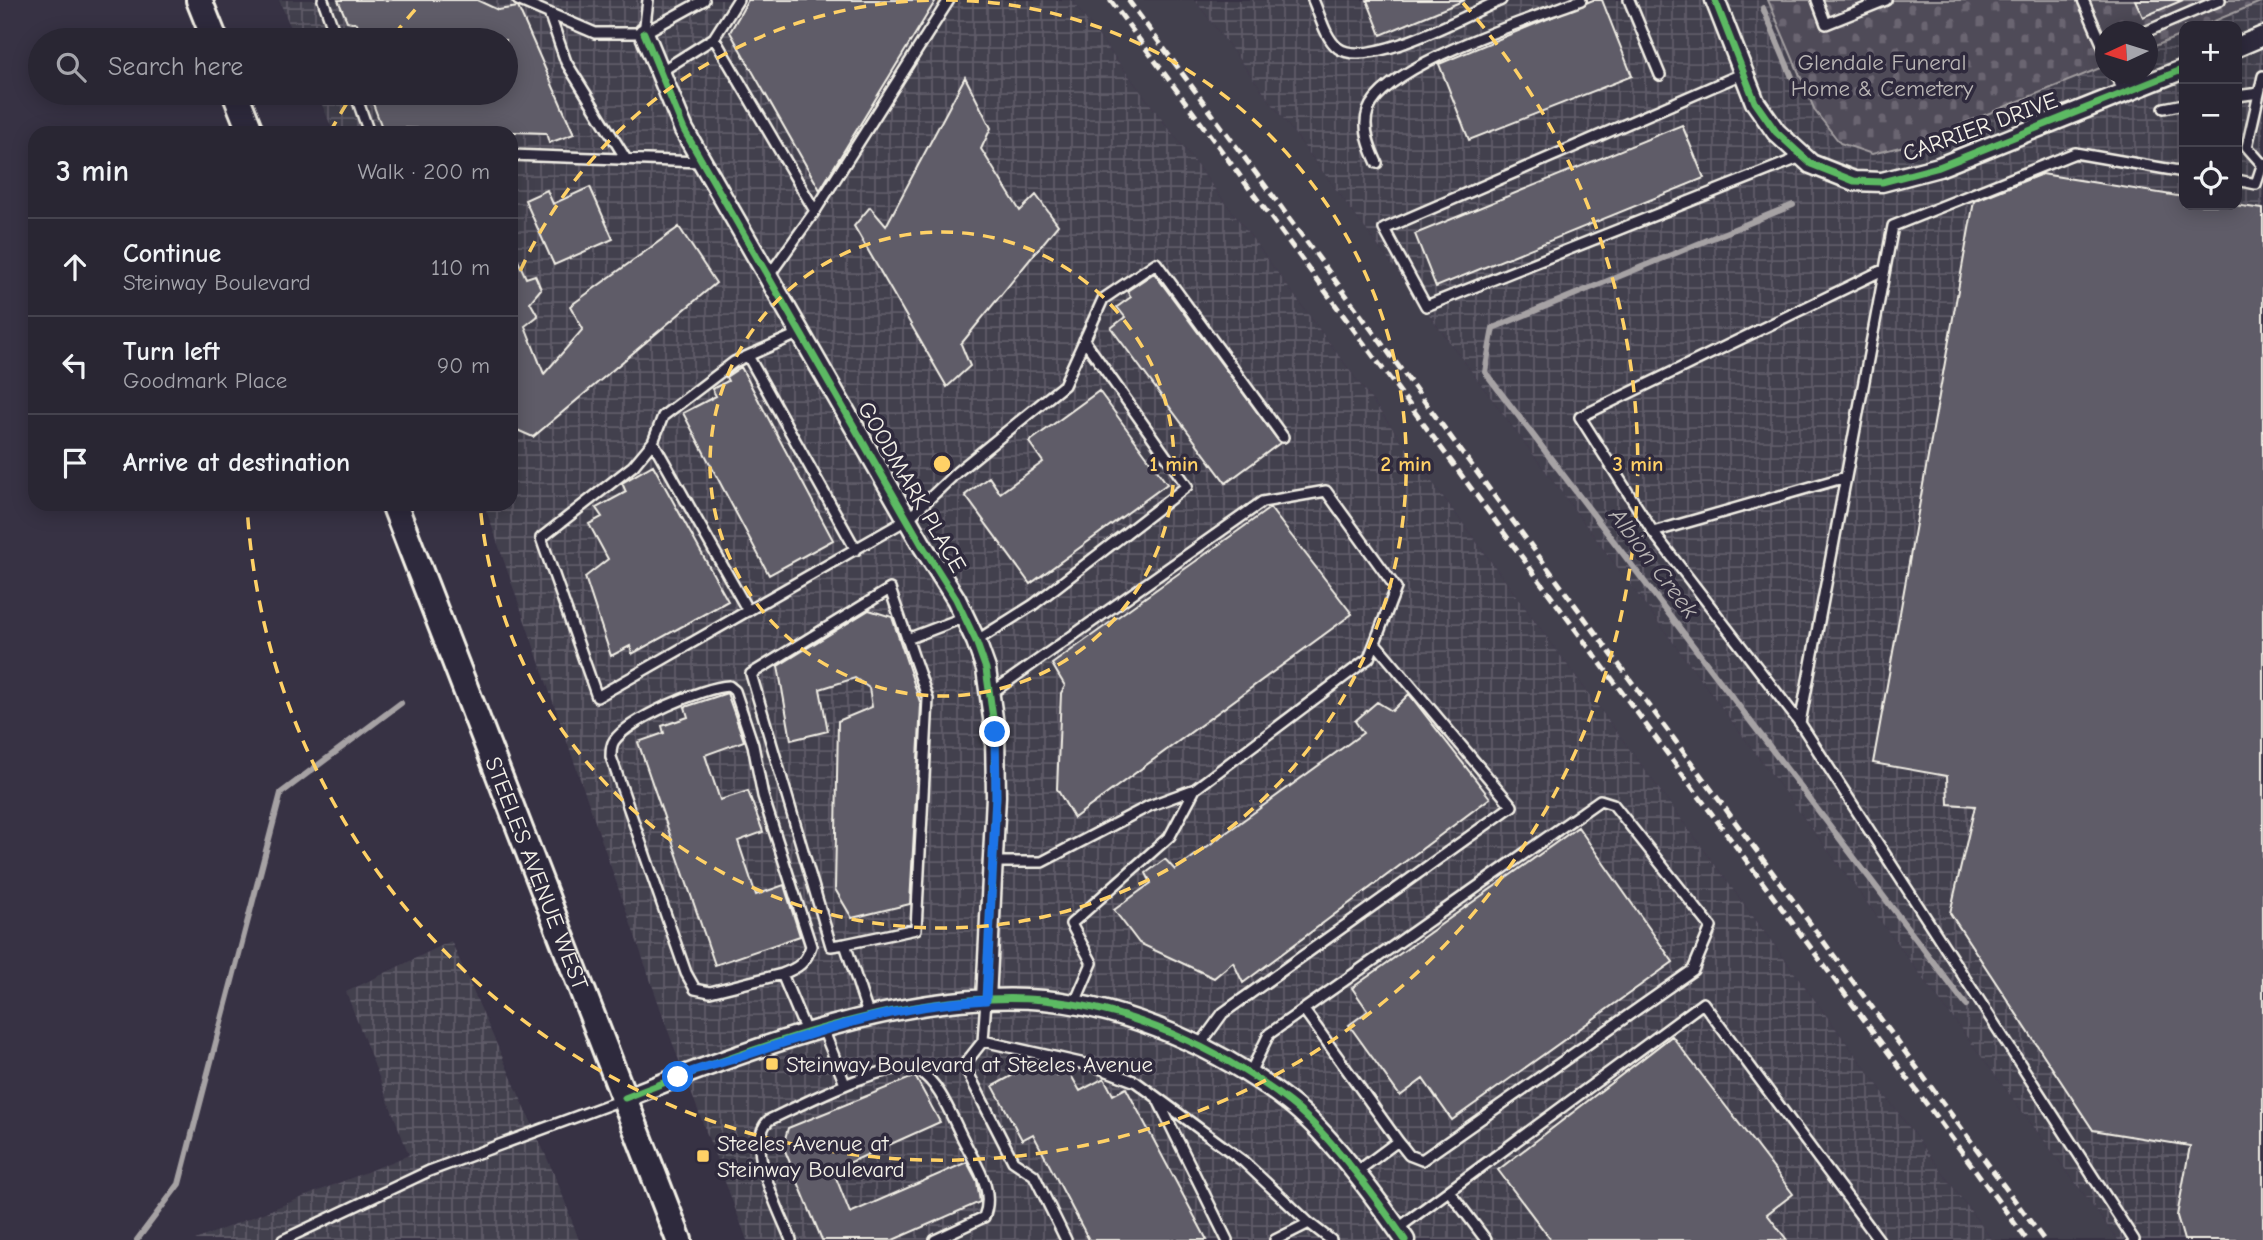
<!DOCTYPE html>
<html lang="en">
<head>
<meta charset="utf-8">
<style>
  :root { --surface:#292633; --page:#312e3b; --text:#f1f3f6; --muted:#a5a5ac; --line:#45434e }
  body { margin:0; font-family:"Comic Neue",sans-serif; background:var(--page); color:var(--text) }
  .controls { position:absolute; right:21px; top:21px; display:grid; overflow:hidden; border-radius:14px; box-shadow:0 4px 18px #0003 }
  .controls button { width:63px; height:63px; display:grid; place-items:center; padding:0; border:0; border-bottom:2px solid var(--line); background:var(--surface); color:var(--text); font:35px sans-serif }
  .compass { position:absolute; left:2095px; top:21px; width:63px; height:63px; border-radius:50%; background:var(--surface); box-shadow:0 4px 18px #0003; rotate:266deg }
  .stop { position:absolute; width:21px; height:21px; margin:-16px; border:5px solid #1a73e8; border-radius:50%; background:#fff }
  .stop.end { background:#1a73e8; border-color:#fff; box-shadow:0 2px 7px #0008 }
  .list { margin:0; padding:0; list-style:none }
  h2 { display:flex; justify-content:space-between; align-items:center; height:91px; margin:0; padding:0 28px; font-size:30px }
  h2 small { font-size:23px; font-weight:400; color:var(--muted) }
  .list li { display:grid; grid-template-columns:46px 1fr auto; gap:21px; align-items:center; box-sizing:border-box; height:98px; padding:0 28px; border-top:2px solid var(--line) }
  .list b { display:block; font-size:26px; white-space:nowrap }
  .list p { margin:0; font-size:23px; white-space:nowrap; color:var(--muted) }
  .list em { font-size:23px; font-style:normal; color:var(--muted) }
  .icon { flex:none; width:38px; height:38px; fill:none; stroke:currentColor; stroke-width:2; stroke-linecap:round; stroke-linejoin:round }
  .map { position:relative; flex:none; width:2263px; height:1240px; overflow:hidden }
  .search { position:absolute; background:var(--surface); box-shadow:0 4px 18px #0003; left:28px; top:28px; width:490px; height:77px; display:flex; align-items:center; gap:18px; box-sizing:border-box; padding:0 24px; border-radius:38px; color:var(--muted); font-size:26px }
  .panel { position:absolute; background:var(--surface); box-shadow:0 4px 18px #0003; left:28px; top:126px; width:490px; height:385px; border-radius:21px }
  .map>svg:first-child { display:block }
</style>
</head>
<body>
<div class="map">
<svg width="2263" height="1240" viewBox="0 0 2263 1240">
  <defs>
    <pattern id="industrial-grid" width="8" height="8" patternUnits="userSpaceOnUse" patternTransform="scale(1.75)"><rect width="8" height="8" fill="#433f4e"/><path d="M0 4h8M4 0v8" fill="none" stroke="#5f5b68"/></pattern>
    <pattern id="cemetery-stones" width="16" height="16" patternUnits="userSpaceOnUse" patternTransform="scale(1.75)"><rect width="16" height="16" fill="#504b59"/><path d="M2 7V4a2 2 0 0 1 4 0v3zM10 15v-3a2 2 0 0 1 4 0v3z" fill="#6a6571"/></pattern>
  </defs>
  <rect width="100%" height="100%" fill="#373244"/>
  <filter id="ink" filterUnits="userSpaceOnUse"><feTurbulence type="fractalNoise" baseFrequency=".0143" numOctaves="2"/><feDisplacementMap in="SourceGraphic" scale="14" xChannelSelector="R" yChannelSelector="G"/><feConvolveMatrix kernelMatrix="1 2 1 2 8 2 1 2 1" color-interpolation-filters="sRGB"/></filter>
  <g filter="url(#ink)">
    <path fill="#433f4e" d="M1071 0H1195L2118 1240H1992L1246 230Z"/>
    <path fill="url(#industrial-grid)" d="M279 0H1071L1246 230 1992 1240H747L671 1039 484 504H511V133H334L317 93H506V40H296Z
      M1195 0H1768L1815 111 1872 154 1916 143 2105 66 2106 74H2148V49L2184 34V205H2237V26H2202L2263 1V1240H2118Z
      M451 941 558 1183 579 1240H195L409 1155 346 992Z"/>
    <path fill="url(#cemetery-stones)" stroke="#a29ea0" stroke-width="2" d="M1768 0H2263V1L2202 26H2184V34L2148 49V32H2106L2105 66 1916 143 1872 154 1840 143 1815 111Z"/>
    <g fill="none" stroke-linecap="round" stroke-linejoin="round">
      <path stroke="#a6a2a4" stroke-width="6" d="M1763 8 1792 77
        M1793 205 1493 328 1485 372 1966 1005
        M137 1240 179 1184 281 793 401 703"/>
    </g>
    <path fill="#5f5c67" stroke="#f4f1e8" stroke-width="2" d="M338 0H477L498 10 518 7 574 134 549 143 546 133 401 128 402 133H384L369 93H506V40H361L357 23 347 21Z
      M748 0H936L820 190 730 32Z
      M1367 0H1465L1381 35Z
      M1593 0H1602L1632 76 1469 140 1439 64Z
      M2135 0H2183L2143 17Z
      M965 77 991 128 981 149 1020 211 1036 195 1058 225 961 344 970 366 947 387 854 226 870 207 886 226Z
      M1682 125 1704 178 1436 287 1415 234Z
      M2042 174 2184 197V205H2235L2263 209V1240H2184L2177 1216 2190 1146 2093 1130 1950 913 1975 806 1948 804 1947 776 1873 763 1974 201Z
      M590 187 613 239 554 265 525 200 547 190 553 204Z
      M679 227 716 283 533 437 517 430 511 417V245L526 278 535 275 541 289 530 302 538 316 525 326 544 374 583 329 570 306Z
      M1154 273 1280 443 1226 483 1111 328 1125 317 1117 307 1131 297 1127 291Z
      M741 367 833 540 769 575 683 413 716 396 712 389 728 381 726 377Z
      M1099 391 1167 484 1030 584 965 495 989 477 1000 493 1043 462 1029 442Z
      M653 465 728 601 632 654 630 646 611 656 585 577 608 559 589 524 602 517 596 508 626 492 622 483Z
      M1270 508 1352 614 1074 818 1057 789 1061 693 1065 686 1052 664Z
      M869 610 892 617 921 705 910 904 852 918 835 889 838 721 872 707 869 688 855 678 820 689 828 731 791 740 778 666Z
      M727 693 744 741 705 755 720 800 748 791 763 832 738 841 756 895 784 885 800 936 715 965 638 742 664 733 662 726 688 717 685 707Z
      M1409 694 1490 798 1243 983 1233 962 1214 978 1139 943 1114 910 1151 883 1146 873 1165 859 1175 870 1363 733 1355 721 1377 702 1392 711Z
      M1578 827 1673 962 1452 1120 1423 1079 1400 1096 1349 1025 1368 1011 1352 988Z
      M1672 1036 1793 1194 1767 1214 1787 1240H1551L1498 1170Z
      M1039 1061 1050 1063 1057 1076 1068 1070 1080 1091 1104 1078 1113 1095 1126 1088 1207 1240H1089L1033 1134 1022 1140 993 1086Z
      M913 1077 916 1078 940 1122 833 1170 850 1213 967 1162 977 1181 980 1202 893 1240H822L783 1146 788 1128Z"/>
    <g fill="none" stroke-linecap="round" stroke-linejoin="round">
      <g stroke="#f4f1e8" stroke-width="14">
        <path id="lane" d="M323 0 337 40
          M518 0 595 33H644L704 0
          M1313 0C1320 15 1325 38 1338 48 1369 70 1468 14 1501 0
          M1629 0 1660 75
          M1817 0 1826 24 1886 0
          M2083 0 2106 53
          M549 13 566 62 626 159
          M2145 32 2220 0
          M644 33 648 0
          M714 38 815 211
          M660 72 714 38 738 0
          M1744 73 1384 229 1426 306 1801 157
          M2115 74 2125 94
          M355 93 369 133
          M2237 96 2259 93
          M2164 108 2184 104
          M511 155 701 162
          M1377 163C1370 148 1362 128 1368 111 1384 64 1535 18 1581 0
          M2262 164 2247 147 2263 76
          M2237 180 2256 184 2263 163
          M768 277 815 211 949 0
          M800 333 734 362 663 416 653 442 633 466 541 538 597 697 908 519 957 472 1064 385 1103 299 1156 263 1283 437
          M748 356 856 550
          M653 442 748 611
          M1653 532 1846 477
          M907 639 965 617
          M976 641 1033 605 1187 486 1084 340
          M990 694 1262 502 1326 491 1396 588 1369 658 1195 789 1149 806 1042 862H992
          M1800 723 1653 532 1580 417 1885 269
          M845 944 831 946 751 674 890 589 928 699 916 929 845 944 869 1017
          M782 974C798 968 806 963 811 946L763 796 753 745 735 691 729 686C703 687 629 719 614 741 611 745 611 751 611 757L686 973 695 989 710 992 782 974 807 1034
          M986 1000 983 1041 964 1065 1013 1161 1034 1175 1066 1240
          M1074 1005 1092 963 1071 924 1170 836 1195 789
          M1304 1010 1398 1141
          M823 1029 845 1084
          M983 1041 1094 1066 1136 1082 1243 1161 1309 1223 1275 1240
          M1199 1046 1223 1013 1512 806 1375 643
          M1249 1075 1269 1034 1600 800 1613 804 1711 927 1693 970 1422 1160 1409 1155 1398 1141 1355 1173
          M1158 1100 1227 1240
          M1449 1191 1486 1240
          M1309 1223 1331 1240
          M1397 1229 1703 1003 1879 1240
          M283 1240 429 1171 624 1099
          M791 1240C780 1211 743 1144 769 1120 797 1107 892 1056 919 1071 941 1084 953 1121 965 1143 977 1167 995 1190 984 1217L935 1240
          M2134 1240 1800 723 1893 226 2075 153 2184 172"/>
      </g>
      <g stroke="#f4f1e8" stroke-width="23">
        <path id="street" d="M1715 0 1755 102 1776 132 1811 164 1854 181 1882 182 1939 167 2184 69
          M644 33 684 130 922 545 956 599 976 641 986 669 995 732 996 796 986 1000
          M2237 47 2263 36
          M625 1098C748 1049 910 988 1044 1000 1130 1008 1221 1049 1289 1102 1329 1133 1376 1198 1405 1240"/>
      </g>
      <g stroke="#f4f1e8" stroke-width="30">
        <g id="secondary">
          <path d="M199 0 215 40"/>
          <path d="M235 93 251 133"/>
          <path id="s1" d="M394 504 679 1240"/>
        </g>
      </g>
      <use href="#lane" stroke="#2f2a3d" stroke-width="9"/>
      <use href="#street" stroke="#2f2a3d" stroke-width="18"/>
      <use href="#secondary" stroke="#2f2a3d" stroke-width="24"/>
      <path stroke="#f4f1e8" stroke-width="5" stroke-dasharray="10 5" stroke-linecap="butt" d="M1110 0 2027 1240
        M1128 0 2044 1240"/>
      <g stroke="#2f2a3d" stroke-width="11">
        <path id="cycleway" d="M1715 0 1755 102 1776 132 1811 164 1854 181 1882 182 1939 167 2184 69
          M644 33 684 130 922 545 956 599 976 641 986 669 995 732 996 796 986 1000
          M625 1098C748 1049 910 988 1044 1000 1130 1008 1221 1049 1289 1102 1329 1133 1376 1198 1405 1240"/>
      </g>
      <use href="#cycleway" stroke="#5cba63" stroke-width="7"/>
    </g>
  </g>
  <g fill="none" stroke-linecap="round" stroke-linejoin="round" filter="url(#ink)">
    <path stroke="#1a73e8" stroke-width="9" d="M678 1077C698 1068 719 1064 740 1057 825 1029 896 1005 986 1000L996 796 995 732"/>
  </g>
  <g fill="none" stroke="#ffd166" stroke-width="3.5" stroke-dasharray="12 9">
    <circle cx="942" cy="464" r="232"/>
    <path d="M512 290A464 464 0 0 1 938 0M946 0A464 464 0 1 1 480 504"/>
    <path d="M330 132A696 696 0 0 1 352 95M394 35A696 696 0 0 1 421 3M1463 3A696 696 0 1 1 247 506"/>
  </g>
  <g fill="#ffd166" stroke="#2f2a3d" stroke-width="2.5">
    <rect x="765" y="1057" width="14" height="14" rx="3.5"/>
    <rect x="696" y="1149" width="14" height="14" rx="3.5"/>
  </g>
  <g text-anchor="middle" dominant-baseline="central" stroke-width="7" stroke-linejoin="round" paint-order="stroke">
    <g font-size="23" fill="#bbb7b6" stroke="#2f2a3d">
      <text x="1882" y="62">Glendale Funeral<tspan x="1882" dy="26">Home &amp; Cemetery</tspan></text>
    </g>
    <g font-size="23" fill="#f4f1e8" stroke="#2f2a3d">
      <text transform="translate(1980 127) rotate(-20)">CARRIER DRIVE</text>
      <text transform="translate(912 487) rotate(60)">GOODMARK PLACE</text>
      <text stroke="none"><textPath href="#s1" startOffset="396">STEELES AVENUE WEST</textPath></text>
    </g>
    <g font-size="23" fill="#f4f1e8" stroke="#2f2a3d" text-anchor="start">
      <text x="786" y="1064">Steinway Boulevard at Steeles Avenue</text>
      <text x="717" y="1143">Steeles Avenue at<tspan x="717" dy="26">Steinway Boulevard</tspan></text>
    </g>
    <g font-size="24" font-style="italic" fill="#bab6b5" stroke="#2f2a3d">
      <text transform="translate(1654 563) rotate(53)">Albion Creek</text>
    </g>
  </g>
  <circle cx="942" cy="464" r="10" fill="#ffd166" stroke="#2f2a3d" stroke-width="3.5"/>
  <g font-size="21" text-anchor="middle" font-weight="bold" fill="#ffd166" stroke="#2f2a3d" stroke-width="7" stroke-linejoin="round" paint-order="stroke">
    <text x="1174" y="471">1 min</text>
    <text x="1406" y="471">2 min</text>
    <text x="1638" y="471">3 min</text>
  </g>
</svg>
<div class="controls">
<button>+</button>
<button>−</button>
<button><svg class="icon" aria-label="locate" viewBox="0 0 24 24"><circle cx="12" cy="12" r="6"/><path d="M12 2v4M12 18v4M2 12h4M18 12h4"/></svg></button>
</div>
<svg class="compass" viewBox="-18 -18 36 36"><path d="M0-13l5 13h-10z" fill="#e53935"/><path d="M0 13l5-13h-10z" fill="#a5a5ac"/></svg>
<div class="stop" style="left:678px;top:1077px"></div>
<div class="stop end" style="left:995px;top:732px"></div>
<div class="search"><svg class="icon" aria-label="search" viewBox="0 0 24 24"><circle cx="10" cy="10" r="6"/><path d="M15 15l6 6"/></svg>Search here</div>
<section class="panel">
<h2>3 min<small>Walk · 200 m</small></h2>
<ul class="list">
<li><svg class="icon" aria-label="ahead" viewBox="0 0 24 24"><path d="M12 20V5M6 11l6-6 6 6"/></svg><div><b>Continue</b><p>Steinway Boulevard</p></div><em>110 m</em></li>
<li><svg class="icon" aria-label="left" viewBox="0 0 24 24"><path d="M17 20v-9H6M10 6l-5 5 5 5"/></svg><div><b>Turn left</b><p>Goodmark Place</p></div><em>90 m</em></li>
<li><svg class="icon" aria-label="arrive" viewBox="0 0 24 24"><path d="M6 21V4h12l-3 4 3 4H6"/></svg><div><b>Arrive at destination</b></div></li>
</ul>
</section>
</div>
</body>
</html>
